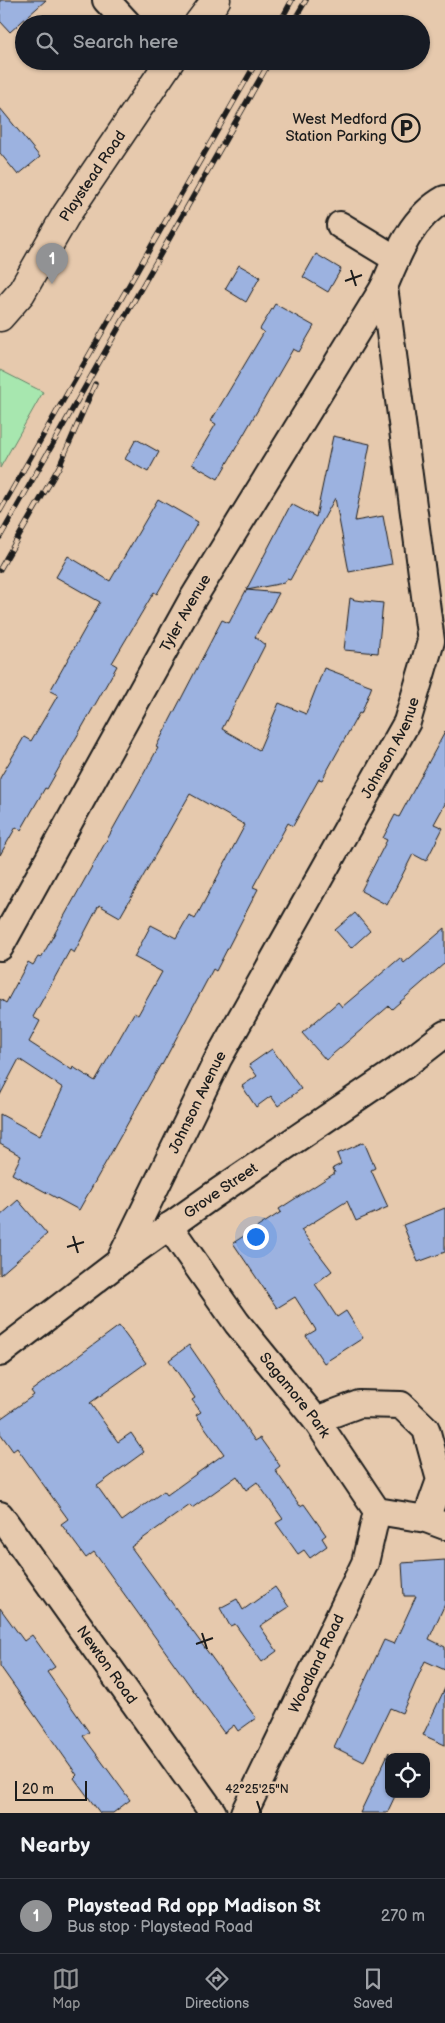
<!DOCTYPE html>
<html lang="en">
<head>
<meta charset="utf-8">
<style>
  :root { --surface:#171b24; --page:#20242c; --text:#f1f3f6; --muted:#9ea1a6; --line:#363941; --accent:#919294 }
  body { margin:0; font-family:"Balsamiq Sans",sans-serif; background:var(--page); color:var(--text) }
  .controls { position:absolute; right:15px; bottom:15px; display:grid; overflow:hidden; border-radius:10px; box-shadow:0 1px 4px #0004 }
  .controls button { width:45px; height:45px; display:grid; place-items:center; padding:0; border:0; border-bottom:1px solid var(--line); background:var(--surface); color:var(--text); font:25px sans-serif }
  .scale { position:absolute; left:15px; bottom:12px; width:72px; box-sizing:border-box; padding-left:5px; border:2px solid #1c1c1c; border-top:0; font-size:14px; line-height:18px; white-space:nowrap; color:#1c1c1c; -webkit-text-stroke:4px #e6c9ad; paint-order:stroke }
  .you { position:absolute; left:255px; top:1236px; width:18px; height:18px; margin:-12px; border:4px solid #fff; border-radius:50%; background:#1a73e8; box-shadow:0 0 0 8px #1a73e833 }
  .badge { display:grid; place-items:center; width:32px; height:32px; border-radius:50%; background:var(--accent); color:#fff; font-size:16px; font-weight:700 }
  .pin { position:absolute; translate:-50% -41px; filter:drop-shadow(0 1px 2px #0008) }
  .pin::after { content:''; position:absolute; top:26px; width:18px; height:15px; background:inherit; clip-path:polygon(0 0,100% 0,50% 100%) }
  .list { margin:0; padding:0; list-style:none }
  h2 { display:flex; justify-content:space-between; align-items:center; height:65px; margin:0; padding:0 20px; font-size:21px }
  h2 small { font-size:16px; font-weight:400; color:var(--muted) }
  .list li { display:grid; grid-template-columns:32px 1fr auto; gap:15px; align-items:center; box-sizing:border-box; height:75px; padding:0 20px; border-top:1px solid var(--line) }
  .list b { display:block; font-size:19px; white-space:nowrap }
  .list p { margin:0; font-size:16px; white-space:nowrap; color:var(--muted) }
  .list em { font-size:16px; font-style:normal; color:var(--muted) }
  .icon { flex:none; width:28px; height:28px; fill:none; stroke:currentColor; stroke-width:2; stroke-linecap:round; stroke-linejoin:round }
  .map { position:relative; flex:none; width:445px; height:1813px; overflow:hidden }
  .search { position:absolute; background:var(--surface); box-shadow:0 1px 4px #0004; left:15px; right:15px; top:15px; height:55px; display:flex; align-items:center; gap:12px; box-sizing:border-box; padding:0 18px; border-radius:28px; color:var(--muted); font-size:19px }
  .sheet { height:140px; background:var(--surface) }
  nav { display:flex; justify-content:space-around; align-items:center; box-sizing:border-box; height:70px; border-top:1px solid var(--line); background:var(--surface); font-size:14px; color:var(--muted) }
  nav a { display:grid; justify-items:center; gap:2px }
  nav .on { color:var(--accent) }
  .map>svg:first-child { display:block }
</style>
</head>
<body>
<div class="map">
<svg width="445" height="1813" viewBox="0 0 445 1813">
  <rect width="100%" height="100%" fill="#e6c9ad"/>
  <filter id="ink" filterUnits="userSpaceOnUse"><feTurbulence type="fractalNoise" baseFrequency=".02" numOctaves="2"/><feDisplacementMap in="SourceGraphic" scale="10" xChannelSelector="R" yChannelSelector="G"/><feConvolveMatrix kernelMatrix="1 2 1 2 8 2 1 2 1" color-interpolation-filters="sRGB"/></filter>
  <g filter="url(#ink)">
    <path fill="#a7e7af" stroke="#628266" d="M0 370 43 392 0 468Z"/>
    <path fill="#9cb2e0" stroke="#1c1c1c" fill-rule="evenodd" d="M0 0H46L10 32 0 21Z
      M0 108 40 157 18 175 0 153Z
      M316 254 341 269 328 292 303 277Z
      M239 265 260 277 246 302 225 289Z
      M275 304 314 326 299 352 293 349 218 479 192 464 216 424 211 421 264 332 260 329Z
      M333 436 370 444 355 521 383 516 392 564 349 572 335 498 290 580 287 579 284 583 247 590 279 593 255 637 265 645 222 729 259 750 279 703 306 714 324 668 372 686 361 714 359 713 322 780 319 779 293 826 288 823 253 887 258 889 216 971 213 969 162 1065 161 1064 79 1210 12 1174 21 1156 0 1144V1114L40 1136 63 1088 19 1059 0 1095V999L6 1003 28 962 33 965 38 957 41 958 158 748 156 747 222 620 229 623 291 504 316 517ZM190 794 245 825 195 919 189 915 176 938 151 925 134 957 162 972 138 1015 134 1013 95 1081 73 1067 72 1070 29 1042 40 1021 33 1017 70 950 74 953 99 905 120 917Z
      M136 439 159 452 148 472 125 459Z
      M158 499 198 522 157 594 154 592 112 663 117 666 47 789 45 788 21 830 16 827 0 855V778L24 737 31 741 58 695 50 691 100 602 56 577 68 556 110 581Z
      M350 598 355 600 383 603 378 653 344 650Z
      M445 732V804L434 824 443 828 426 861 413 854 387 905 361 891 387 840 383 838 395 815 399 817Z
      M355 913 370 931 351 948 335 930Z
      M445 928V963L392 1009 389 1006 326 1060 302 1033 338 1002 342 1007 400 958 404 963Z
      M272 1049 301 1089 278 1106 271 1096 256 1107 242 1086 257 1076 249 1065Z
      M364 1142 375 1168 371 1170 388 1207 356 1221 347 1201 301 1230 332 1271 315 1284 337 1317 346 1311 363 1338 324 1363 306 1336 316 1330 295 1297 277 1308 233 1243 281 1212 279 1209 335 1173 333 1168 341 1164 337 1154Z
      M18 1200 47 1234 0 1275V1216Z
      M445 1208V1252L418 1262 403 1225Z
      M119 1326 146 1363 90 1403 118 1442 131 1433 144 1452 97 1486 122 1521 164 1491 167 1495 224 1454 196 1415 201 1412 192 1400 195 1398 169 1360 189 1345 255 1441 260 1438 280 1466 275 1470 300 1506 304 1504 326 1535 322 1538 327 1546 310 1558 304 1550 298 1554 276 1523 283 1519 257 1482 246 1490 237 1476 192 1508 190 1505 131 1547 256 1718 238 1731 234 1725 224 1733 94 1552 86 1558 61 1524 68 1519 17 1448 13 1451 0 1433V1419L34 1395 31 1391Z
      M445 1560V1604L429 1639 445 1647V1670L425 1661 402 1713 390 1708 364 1762 334 1747 384 1640 394 1644 416 1596H404L402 1563Z
      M275 1587 289 1607 260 1626 277 1651 262 1662 235 1624 230 1626 220 1608 237 1599 243 1610Z
      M0 1608 24 1641 32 1635 55 1667 47 1672 89 1732 83 1736 130 1800 113 1813H100L74 1778 77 1775 0 1666Z
      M445 1688V1745L423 1735Z
      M389 1752V1794H396L387 1813H360Z"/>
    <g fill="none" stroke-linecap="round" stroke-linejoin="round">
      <g stroke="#1c1c1c" stroke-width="30">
        <g id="minor">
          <path d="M106 0 128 24"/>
          <path d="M340 225 396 259"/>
          <path id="s1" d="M0 947 192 600 384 287"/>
          <path id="s2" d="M169 1226 237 1323 316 1420 377 1511 426 1519 445 1526"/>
          <path id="s3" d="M119 1262 218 1059 407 722 431 641 384 287C398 253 412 217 445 199"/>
          <path id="s4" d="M0 1353 119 1262 212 1196 405 1065 445 1034"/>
          <path d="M316 1420 359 1404 401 1405 426 1429 440 1480 426 1519"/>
          <path id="s5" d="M0 1515 213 1813"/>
          <path id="s6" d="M244 1813 365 1563 377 1511"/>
        </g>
      </g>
      <g stroke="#1c1c1c" stroke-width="31">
        <g id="major">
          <path d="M198 24 216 0"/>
          <path id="s7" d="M0 317 21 293 66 215 170 61"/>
        </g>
      </g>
      <use href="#minor" stroke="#e6c9ad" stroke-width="26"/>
      <use href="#major" stroke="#e6c9ad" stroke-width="28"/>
      <g stroke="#1c1c1c" stroke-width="5.5">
        <path id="rail" d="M279 24 292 0
          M292 24 306 0
          M0 511 257 61
          M0 537 270 61
          M0 569 59 467 95 384"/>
      </g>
      <use href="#rail" stroke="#e6c9ad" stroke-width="4" stroke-dasharray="11" stroke-linecap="butt"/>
    </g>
  </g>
  <path fill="none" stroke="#1c1c1c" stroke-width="2" d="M351 270 356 286M345 281 362 275M73 1236 78 1253M67 1247 84 1242M202 1633 207 1649M196 1644 213 1638M257 1801 261 1813"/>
  <defs>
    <g id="parking-ring" transform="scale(1.4375)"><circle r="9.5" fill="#e6c9ad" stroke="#1c1c1c" stroke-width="1.5"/><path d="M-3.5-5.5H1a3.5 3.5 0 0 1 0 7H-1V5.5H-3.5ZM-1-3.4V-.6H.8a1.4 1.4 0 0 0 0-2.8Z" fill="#1c1c1c"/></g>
  </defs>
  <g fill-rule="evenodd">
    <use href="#parking-ring" x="406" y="128"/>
  </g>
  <g text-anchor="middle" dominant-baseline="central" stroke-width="5" stroke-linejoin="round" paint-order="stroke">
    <g font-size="15" fill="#1c1c1c" stroke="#e6c9ad" text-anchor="end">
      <text x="387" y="119">West Medford<tspan x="387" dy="17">Station Parking</tspan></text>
    </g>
    <g font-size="15" fill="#1c1c1c" stroke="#e6c9ad">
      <text stroke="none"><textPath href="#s7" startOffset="169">Playstead Road</textPath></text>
      <text stroke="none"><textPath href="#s1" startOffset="382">Tyler Avenue</textPath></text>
      <text stroke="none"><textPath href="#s3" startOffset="582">Johnson Avenue</textPath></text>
      <text stroke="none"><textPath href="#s3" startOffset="178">Johnson Avenue</textPath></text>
      <text stroke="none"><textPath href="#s4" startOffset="274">Grove Street</textPath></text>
      <text stroke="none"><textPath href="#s2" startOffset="211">Sagamore Park</textPath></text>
      <text stroke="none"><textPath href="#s6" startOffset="166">Woodland Road</textPath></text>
      <text stroke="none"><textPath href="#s5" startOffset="184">Newton Road</textPath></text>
    </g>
  </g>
  <g font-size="12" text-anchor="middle" fill="#1c1c1c" stroke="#e6c9ad" stroke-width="5" stroke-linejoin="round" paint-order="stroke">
    <text x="257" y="1793">42°25'25"N</text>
  </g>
</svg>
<div class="controls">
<button><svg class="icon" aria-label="locate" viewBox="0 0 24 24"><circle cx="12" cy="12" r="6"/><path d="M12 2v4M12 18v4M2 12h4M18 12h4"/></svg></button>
</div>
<div class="scale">20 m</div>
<div class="you"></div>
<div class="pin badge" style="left:52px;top:284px">1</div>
<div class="search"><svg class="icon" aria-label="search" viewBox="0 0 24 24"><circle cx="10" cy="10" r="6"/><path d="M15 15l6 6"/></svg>Search here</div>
</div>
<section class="sheet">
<h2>Nearby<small></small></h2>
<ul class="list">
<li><span class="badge">1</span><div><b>Playstead Rd opp Madison St</b><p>Bus stop · Playstead Road</p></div><em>270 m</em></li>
</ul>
</section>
<nav>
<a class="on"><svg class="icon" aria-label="map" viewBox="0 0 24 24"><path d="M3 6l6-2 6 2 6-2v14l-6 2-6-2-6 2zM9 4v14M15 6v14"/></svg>Map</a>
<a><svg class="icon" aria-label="directions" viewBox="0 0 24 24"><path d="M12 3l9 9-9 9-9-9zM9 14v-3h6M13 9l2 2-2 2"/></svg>Directions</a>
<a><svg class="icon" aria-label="saved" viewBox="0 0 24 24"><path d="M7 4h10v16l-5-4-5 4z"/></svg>Saved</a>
</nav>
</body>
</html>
